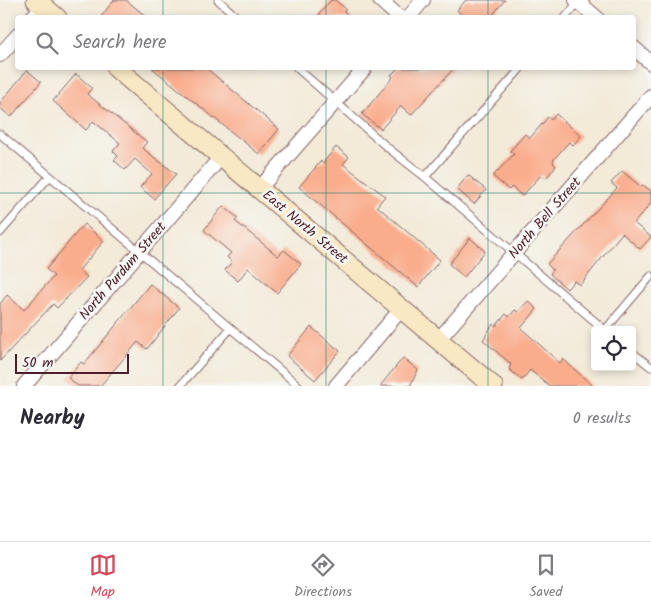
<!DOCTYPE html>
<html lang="en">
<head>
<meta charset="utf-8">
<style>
  :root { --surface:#fff; --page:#f7f7f7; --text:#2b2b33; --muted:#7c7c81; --line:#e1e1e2; --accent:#d1495b }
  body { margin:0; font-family:Kalam,sans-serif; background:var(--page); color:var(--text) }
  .controls { position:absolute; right:15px; bottom:15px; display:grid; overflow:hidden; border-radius:5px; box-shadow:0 2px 8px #0003 }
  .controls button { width:45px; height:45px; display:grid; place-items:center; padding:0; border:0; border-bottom:1px solid var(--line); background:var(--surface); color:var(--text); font:25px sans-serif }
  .scale { position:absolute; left:15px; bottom:12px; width:114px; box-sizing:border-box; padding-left:5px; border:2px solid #4a1f2b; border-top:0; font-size:14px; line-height:18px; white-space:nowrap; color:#4a1f2b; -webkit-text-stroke:4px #f6f6f2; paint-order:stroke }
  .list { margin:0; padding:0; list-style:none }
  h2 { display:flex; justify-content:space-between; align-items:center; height:65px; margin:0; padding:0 20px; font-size:21px }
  h2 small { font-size:16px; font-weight:400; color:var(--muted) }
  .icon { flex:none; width:28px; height:28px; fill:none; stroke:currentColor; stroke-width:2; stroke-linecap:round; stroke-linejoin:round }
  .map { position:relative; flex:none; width:651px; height:386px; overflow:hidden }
  .search { position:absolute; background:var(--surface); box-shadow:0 2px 8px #0003; left:15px; right:15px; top:15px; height:55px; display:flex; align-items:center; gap:12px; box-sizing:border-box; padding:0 18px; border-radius:5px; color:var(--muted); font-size:19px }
  .sheet { height:155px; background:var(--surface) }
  nav { display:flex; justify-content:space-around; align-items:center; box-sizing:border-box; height:70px; border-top:1px solid var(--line); background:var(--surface); font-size:14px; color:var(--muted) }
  nav a { display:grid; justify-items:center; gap:2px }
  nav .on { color:var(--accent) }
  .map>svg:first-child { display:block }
</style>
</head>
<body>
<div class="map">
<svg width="651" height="386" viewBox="0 0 651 386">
  <rect width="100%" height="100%" fill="#f6f6f2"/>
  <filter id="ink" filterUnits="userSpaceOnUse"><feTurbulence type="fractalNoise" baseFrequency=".02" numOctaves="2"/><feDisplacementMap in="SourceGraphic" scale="10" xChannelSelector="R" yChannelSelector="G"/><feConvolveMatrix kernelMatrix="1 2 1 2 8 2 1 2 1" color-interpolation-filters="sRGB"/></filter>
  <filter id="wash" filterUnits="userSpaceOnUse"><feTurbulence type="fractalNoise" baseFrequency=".0096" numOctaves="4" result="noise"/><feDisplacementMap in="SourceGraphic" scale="20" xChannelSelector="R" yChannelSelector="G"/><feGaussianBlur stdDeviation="1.12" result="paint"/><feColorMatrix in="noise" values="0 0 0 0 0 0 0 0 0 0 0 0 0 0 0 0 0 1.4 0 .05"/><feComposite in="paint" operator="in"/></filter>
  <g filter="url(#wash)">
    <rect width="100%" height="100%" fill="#f3ead8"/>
    <g id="blocks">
      <path fill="#faad8d" d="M114 0H126L148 18H100Z
        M331 0H335L346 9 344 11 351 18H316Z
        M466 0H505L490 18H465L457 10Z
        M152 68H206L279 129 259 154Z
        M398 68H454L411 115 401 106 381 129 362 114 393 77 391 75Z
        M27 70 41 82 11 117 0 108V103Z
        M76 74 92 88 87 94 147 142 142 148 176 174 154 199 140 187 152 174 135 159 125 170 114 160 118 156 113 151 120 143 93 121 86 130 53 101Z
        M556 114 581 136 573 145 569 142 554 159 553 163 556 166 546 178 541 175 522 196 512 187 509 190 493 176 514 154 510 151 525 134 530 138 548 117 551 120Z
        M336 147 349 157 343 164 385 196 377 206 440 260 418 287 299 187 321 161 323 163Z
        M622 171 641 187 643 185 651 191V203L634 223 651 237 640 249 622 233 580 285 574 281 567 289 550 274 553 270 547 264 617 188 611 183Z
        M468 175 486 190 474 204 457 189Z
        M223 206 238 218 235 221 278 256 284 250 301 264 277 293 248 268 238 281 225 270 232 262 227 257 231 253 204 230Z
        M84 224 104 241 79 270 87 277 57 308 53 304 0 361V304L7 295 24 310 54 276 46 269Z
        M470 238 485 251 464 277 449 264Z
        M150 284 179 308 147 349 138 342 100 386H78L68 378 81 362 84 364Z
        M528 301 537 309 521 328 560 363 563 359 593 386H550L530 370 522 380 509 369 511 364 483 340 493 324 496 326 506 314 509 317 515 310 518 312Z
        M311 327 340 351 315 380 287 356Z
        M403 358 418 370 410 386H380Z"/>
    </g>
  </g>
  <g filter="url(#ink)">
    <use href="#blocks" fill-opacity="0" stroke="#856668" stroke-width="1"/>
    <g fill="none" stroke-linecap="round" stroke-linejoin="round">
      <g stroke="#856668" stroke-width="9">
        <path id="lane" d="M218 0 238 18
          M565 18 579 1
          M297 68 388 148 425 177 605 330 651 276
          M0 134 299 386
          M425 177 521 68
          M0 233 50 176
          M632 352 651 367
          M180 386 230 329"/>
      </g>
      <g stroke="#856668" stroke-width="16">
        <path id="street" d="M380 0 400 18
          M576 0 597 18
          M32 18 43 6
          M408 18 423 0
          M634 48 651 63
          M0 55 18 35
          M259 189 365 68
          M439 339 651 96
          M24 386 221 157
          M336 386 402 308"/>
      </g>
      <g stroke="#856668" stroke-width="21">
        <path id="secondary" d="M36 0 57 18
          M116 68 493 386"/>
      </g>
      <use href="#lane" stroke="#fff" stroke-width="7"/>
      <use href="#street" stroke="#fff" stroke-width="14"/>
      <use href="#secondary" stroke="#f8e8c3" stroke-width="19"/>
    </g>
  </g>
  <path fill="none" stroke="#0f766e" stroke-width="1" stroke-opacity="0.55" d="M163 0V18M326 0V18M488 0V18M163 68V386M326 68V386M488 68V386M0 193H651"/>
  <g text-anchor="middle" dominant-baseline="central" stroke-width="5" stroke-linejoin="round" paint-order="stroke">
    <g font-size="14" fill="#4a1f2b" stroke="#f6f6f2">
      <text transform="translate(545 218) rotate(-49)">North Bell Street</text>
      <text transform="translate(305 227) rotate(40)">East North Street</text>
      <text transform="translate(123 271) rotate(-49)">North Purdum Street</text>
    </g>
  </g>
</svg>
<div class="controls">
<button><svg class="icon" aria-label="locate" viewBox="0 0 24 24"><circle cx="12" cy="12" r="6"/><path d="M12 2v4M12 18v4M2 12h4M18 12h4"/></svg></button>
</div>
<div class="scale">50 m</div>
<div class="search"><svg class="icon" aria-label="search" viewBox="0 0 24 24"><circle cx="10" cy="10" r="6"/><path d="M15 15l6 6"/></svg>Search here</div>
</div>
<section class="sheet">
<h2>Nearby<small>0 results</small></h2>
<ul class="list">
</ul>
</section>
<nav>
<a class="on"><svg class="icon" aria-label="map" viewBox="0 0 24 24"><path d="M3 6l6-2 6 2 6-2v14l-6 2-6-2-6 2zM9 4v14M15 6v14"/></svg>Map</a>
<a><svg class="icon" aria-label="directions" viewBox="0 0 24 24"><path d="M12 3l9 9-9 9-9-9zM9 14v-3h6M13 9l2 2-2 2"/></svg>Directions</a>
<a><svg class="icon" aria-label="saved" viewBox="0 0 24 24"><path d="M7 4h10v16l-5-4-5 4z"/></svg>Saved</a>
</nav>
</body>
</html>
